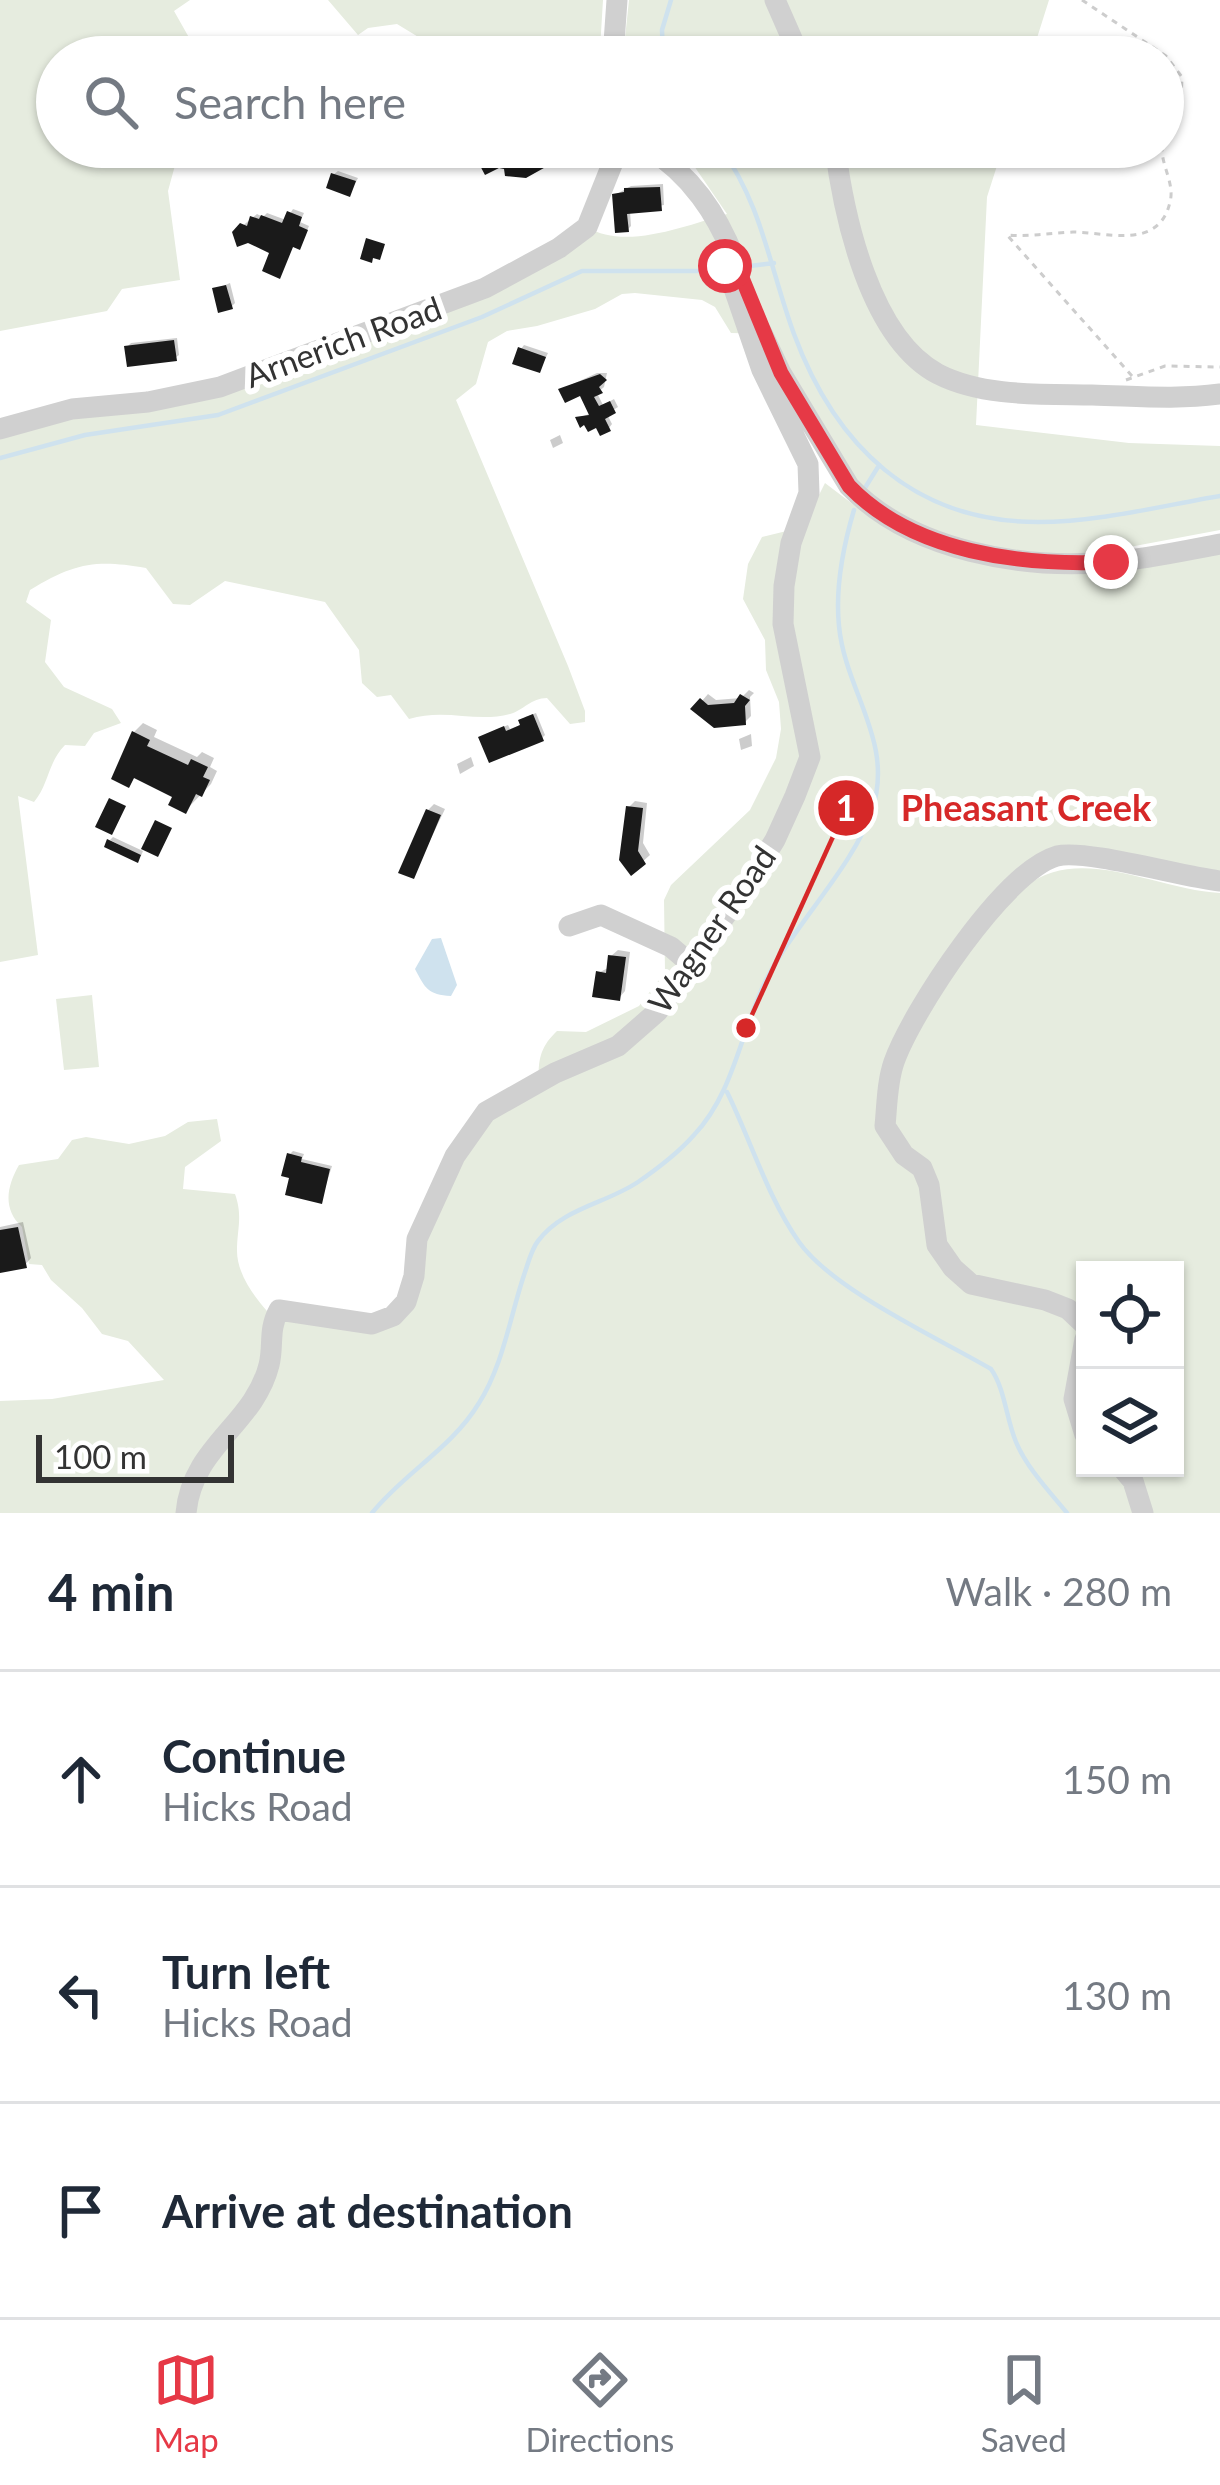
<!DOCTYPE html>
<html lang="en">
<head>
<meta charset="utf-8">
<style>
  :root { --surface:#fff; --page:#f2f2f3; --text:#1f2937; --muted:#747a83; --line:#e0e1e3; --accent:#e63946 }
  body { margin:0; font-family:Lato,sans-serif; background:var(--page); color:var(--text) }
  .controls { position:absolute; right:36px; bottom:36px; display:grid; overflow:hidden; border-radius:0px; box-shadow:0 3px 9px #0004 }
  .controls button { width:108px; height:108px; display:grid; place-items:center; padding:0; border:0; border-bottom:3px solid var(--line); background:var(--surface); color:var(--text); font:60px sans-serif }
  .scale { position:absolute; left:36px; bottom:30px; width:198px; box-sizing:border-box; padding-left:12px; border:6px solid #333; border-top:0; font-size:33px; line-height:42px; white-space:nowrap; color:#333; -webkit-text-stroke:9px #fff; paint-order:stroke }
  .stop { position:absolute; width:36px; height:36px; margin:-27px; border:9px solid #e63946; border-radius:50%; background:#fff }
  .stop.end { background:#e63946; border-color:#fff; box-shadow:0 3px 12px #0008 }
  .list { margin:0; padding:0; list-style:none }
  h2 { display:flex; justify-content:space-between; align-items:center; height:156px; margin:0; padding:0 48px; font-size:51px }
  h2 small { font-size:39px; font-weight:400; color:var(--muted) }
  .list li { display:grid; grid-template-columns:78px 1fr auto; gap:36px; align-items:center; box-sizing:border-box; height:216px; padding:0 48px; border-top:3px solid var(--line) }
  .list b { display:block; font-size:45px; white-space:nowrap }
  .list p { margin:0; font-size:39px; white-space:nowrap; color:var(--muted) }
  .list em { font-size:39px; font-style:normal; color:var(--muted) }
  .icon { flex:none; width:66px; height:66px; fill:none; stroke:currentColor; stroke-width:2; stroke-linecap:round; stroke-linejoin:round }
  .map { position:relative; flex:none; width:1220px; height:1513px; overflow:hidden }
  .search { position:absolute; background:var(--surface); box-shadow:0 3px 9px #0004; left:36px; right:36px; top:36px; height:132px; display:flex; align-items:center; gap:30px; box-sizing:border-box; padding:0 42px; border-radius:66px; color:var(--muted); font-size:45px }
  .sheet { height:804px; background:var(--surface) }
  nav { display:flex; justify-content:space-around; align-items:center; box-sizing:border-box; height:168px; border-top:3px solid var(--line); background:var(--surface); font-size:33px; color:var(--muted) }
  nav a { display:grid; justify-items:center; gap:6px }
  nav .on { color:var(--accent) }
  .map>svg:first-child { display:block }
</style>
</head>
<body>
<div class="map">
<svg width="1220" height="1513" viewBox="0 0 1220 1513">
  <rect width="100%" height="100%" fill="#fff"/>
  <path fill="#e6ecdf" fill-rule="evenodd" d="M0 0H190L174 11 200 57H57V147H180L168 191 180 280 122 289 107 311 0 331Z
    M328 0H603L600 49 581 57H431L420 38 397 24 368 28 358 35Z
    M629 0H1049L1031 57H623Z
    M668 147H1003L987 197 976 425 1129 443 1220 446V530L1108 551 1056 556 998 553 925 528 866 495 809 408 773 334 731 333 715 307 702 300 635 293 622 294 595 309 537 326 507 331 488 342 476 384 456 400 568 666 585 711V722L570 724 547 698C531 698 524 710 510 714 476 723 445 708 409 719L391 695 377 697 362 683 359 650 325 602 225 581 190 605 173 604 146 568C96 559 74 563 30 590L26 602 51 620 45 662 64 687 112 709 121 723 94 733 85 746 65 745C48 762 49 784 34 802L18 796 38 955 0 962V429L148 402 397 322 587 227C625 251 687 225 727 214L692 163Z
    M825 483 875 521 966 559 1220 552V874L1075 846 1025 887C1079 843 1157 890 1220 893V1513H0V1401L52 1399 164 1380 128 1341 102 1334 82 1308 51 1280 42 1265 29 1264 22 1227C2 1209 7 1186 19 1165L58 1159 72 1140 86 1137 129 1144 165 1136 188 1122 217 1119 221 1141 185 1167 183 1189 235 1194C243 1217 237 1228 237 1251 237 1273 253 1295 267 1311L388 1326 461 1159 489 1116 539 1089C538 1063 538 1049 557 1031L586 1032 639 1006 665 972 664 900 671 885 750 810 776 758 781 729 779 702 766 670 765 640 743 599 748 564 762 537 803 527ZM1085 1270H1175V1468H1085Z
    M92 995 99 1067 64 1070 56 999Z"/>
  <path fill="#cfe2ee" d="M441 938 457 985 451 996C428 995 425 988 415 969L432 939Z"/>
  <path fill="#0003" d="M262 45 270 57H244L245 56Z
    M338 171 358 178 350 194 334 174Z
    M663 184 664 205 630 211 631 226 628 229 615 195 631 186Z
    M293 209 304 213 300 222 309 226 302 242 294 244 280 275 273 251 235 232 257 214 263 217 267 213 286 220Z
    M230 283 235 303 231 307 216 289Z
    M177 338 179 355 175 358 127 347 131 343Z
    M524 345 548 353 540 370 521 349Z
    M597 373H607L604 387 597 393 603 405 614 399 618 407 607 414 612 424 609 428 578 418 592 413 581 392 562 389Z
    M560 435 563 443 553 448 550 440Z
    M749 690 754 693 750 697 751 716 745 722 695 709 708 694 716 700 741 698Z
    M536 713 545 735 542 738 486 734 508 725 510 729 523 724 525 717Z
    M143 723 157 730 154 737 197 757 202 752 214 758 210 767 217 771 211 784 186 810 176 795 136 776 129 784 134 732Z
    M751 734 752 746 741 750 739 739Z
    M471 757 474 766 460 774 457 764Z
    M635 801 647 803 643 843 650 855 631 872 629 807Z
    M434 804 445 809 413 876 428 810Z
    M113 837 143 851 141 856 110 840Z
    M618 950 630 952 625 991 619 998 598 973 610 967 611 956Z
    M293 1151 304 1154 302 1159 332 1166 321 1201 289 1155Z
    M23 1222 31 1258 25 1265 0 1270V1227Z"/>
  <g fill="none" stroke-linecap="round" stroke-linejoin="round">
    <path stroke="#cfe2ee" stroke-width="4.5" d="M663 57 662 30 671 0
      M720 147C762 204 770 269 794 334 835 445 913 522 1038 522 1098 522 1161 506 1220 496
      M750 266 774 263
      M0 458 85 435 218 415 482 317 582 271H718
      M863 491 878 467
      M727 1092C751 1141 768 1198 799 1242 833 1290 938 1338 991 1369 1005 1389 1006 1418 1016 1442 1027 1468 1049 1491 1067 1513
      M372 1513C404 1473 452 1448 479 1403 503 1365 510 1317 524 1275 528 1264 531 1250 538 1241 563 1208 605 1204 638 1182 657 1169 679 1152 694 1135 734 1093 741 1030 766 980 794 925 855 864 872 810 895 742 845 691 839 626 835 587 843 547 854 510"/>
  </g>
  <path fill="#1a1a1a" d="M493 147H541L551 164 526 178 505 176 504 169 499 168 485 175 477 160Z
    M331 173 356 181 350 197 326 188Z
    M660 187 662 211 627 214 629 232 615 233 612 194 624 192V188Z
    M287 211 302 217 299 226 308 230 300 250 293 247 280 279 262 271 269 253 248 243 237 247 232 232 240 223 247 226 250 216 259 219 261 215 282 223Z
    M366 238 385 244 380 260 373 258 372 263 360 259Z
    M226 285 233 309 218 313 212 288Z
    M174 340 177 361 127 367 124 346Z
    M518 347 546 357 540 373 512 364Z
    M600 374 607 380 599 387 603 393 594 397 599 406 610 401 616 413 605 419 611 431 600 436 596 428 588 432 584 425 580 428 575 417 589 415 580 396 565 403 558 389Z
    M740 694 750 700 745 706 746 725 714 728 690 709 700 698 708 705 734 703Z
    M533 714 544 741 489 763 478 737 504 726 506 731 520 725 518 720Z
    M132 731 150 740 147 746 188 765 191 759 208 767 203 777 210 780 202 797 196 794 186 814 168 805 172 797 134 778 129 788 111 779Z
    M109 798 126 806 112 835 95 827Z
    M626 806 643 808 638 851 646 864 631 876 619 860Z
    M426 809 441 815 414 879 398 873Z
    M155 820 172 828 158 857 141 849Z
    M107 839 141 855 138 863 104 847Z
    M608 955 626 957 620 1001 592 997 596 971 606 973Z
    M287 1153 302 1157 301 1162 330 1169 322 1204 285 1195 289 1178 281 1176Z
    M18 1227 27 1268 0 1273V1230Z"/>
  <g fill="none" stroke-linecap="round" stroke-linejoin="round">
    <path stroke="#cdcdcd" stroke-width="3" stroke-dasharray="6 6" stroke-linecap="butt" d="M1082 0 1166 56 1182 77 1181 102 1163 145
      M1132 376 1007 235C1030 237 1050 233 1073 232 1106 232 1159 251 1170 202 1175 184 1161 165 1162 147
      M1126 380 1165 366 1220 367"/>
    <path stroke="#d0d0d0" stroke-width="21" d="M775 0 800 57
      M613 57 617 0
      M647 147C691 175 717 213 736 262
      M835 147C844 217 870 338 938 374 983 397 1042 394 1092 395 1136 396 1176 400 1220 394
      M761 331 781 373 849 486C911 551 1024 570 1110 562 1147 559 1183 551 1220 544
      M0 429 72 409 148 402 220 387 485 288 559 248 587 227 619 147
      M569 926 601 915 671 947 692 965
      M1085 1325 1068 1309 1045 1300 971 1284 953 1268 937 1245 929 1185 922 1168 904 1155 885 1126C887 1106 887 1082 894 1062 912 1011 1004 871 1057 856 1086 849 1183 877 1220 881
      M1085 1339 1074 1399 1085 1435
      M1122 1468 1133 1481 1143 1513
      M186 1513C192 1446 254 1425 269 1365 274 1345 268 1330 279 1310L372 1324 393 1316 406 1302 414 1276 417 1239 455 1156 486 1112 555 1073 618 1046 658 1011 747 885 775 840 795 796 810 757 783 624 784 586 791 543 809 493 808 464 762 370 726 265 731 251"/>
  </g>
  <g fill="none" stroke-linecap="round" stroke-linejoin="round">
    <path stroke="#e63946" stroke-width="15" d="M725 266 731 251 781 373 849 486C913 553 1022 566 1111 562"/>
  </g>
  <g text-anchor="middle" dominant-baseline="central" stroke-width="12" stroke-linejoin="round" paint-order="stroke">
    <g font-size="33" fill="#333" stroke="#fff">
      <text transform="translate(343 341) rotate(-20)">Arnerich Road</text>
      <text transform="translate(711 929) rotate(-55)">Wagner Road</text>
    </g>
  </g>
  <path fill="none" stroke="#d62828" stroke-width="4.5" d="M746 1028L846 808"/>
  <g fill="#d62828" stroke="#fff" stroke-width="4.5">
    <circle cx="746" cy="1028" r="12"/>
    <circle cx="846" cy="808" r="30"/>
  </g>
  <g font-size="36" text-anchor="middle" font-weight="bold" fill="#fff">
    <text x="846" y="821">1</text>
  </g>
  <g font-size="36" text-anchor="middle" font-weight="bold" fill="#d62828" stroke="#fff" stroke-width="12" stroke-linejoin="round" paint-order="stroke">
    <text x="1026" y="821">Pheasant Creek</text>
  </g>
</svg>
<div class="controls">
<button><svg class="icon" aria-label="locate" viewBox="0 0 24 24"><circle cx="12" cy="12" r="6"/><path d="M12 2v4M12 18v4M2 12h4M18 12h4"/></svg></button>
<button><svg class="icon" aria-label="layers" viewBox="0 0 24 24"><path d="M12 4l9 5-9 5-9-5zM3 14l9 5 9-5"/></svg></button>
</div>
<div class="scale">100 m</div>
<div class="stop" style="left:725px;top:266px"></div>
<div class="stop end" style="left:1111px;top:562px"></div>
<div class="search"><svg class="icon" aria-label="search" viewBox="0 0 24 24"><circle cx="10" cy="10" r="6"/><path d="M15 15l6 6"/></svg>Search here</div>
</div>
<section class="sheet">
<h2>4 min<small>Walk · 280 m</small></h2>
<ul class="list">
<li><svg class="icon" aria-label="ahead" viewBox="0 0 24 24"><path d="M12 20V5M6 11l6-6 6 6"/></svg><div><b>Continue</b><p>Hicks Road</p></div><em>150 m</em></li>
<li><svg class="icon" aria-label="left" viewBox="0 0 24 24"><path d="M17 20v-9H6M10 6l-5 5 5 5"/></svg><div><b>Turn left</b><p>Hicks Road</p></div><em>130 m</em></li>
<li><svg class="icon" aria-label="arrive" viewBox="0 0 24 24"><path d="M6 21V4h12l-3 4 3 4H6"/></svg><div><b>Arrive at destination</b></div></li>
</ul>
</section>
<nav>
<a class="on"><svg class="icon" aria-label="map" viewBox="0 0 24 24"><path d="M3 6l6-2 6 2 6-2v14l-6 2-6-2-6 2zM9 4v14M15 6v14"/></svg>Map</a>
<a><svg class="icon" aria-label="directions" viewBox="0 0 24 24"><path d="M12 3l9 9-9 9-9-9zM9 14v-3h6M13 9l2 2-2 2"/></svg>Directions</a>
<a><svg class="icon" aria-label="saved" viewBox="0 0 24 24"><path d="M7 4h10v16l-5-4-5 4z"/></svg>Saved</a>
</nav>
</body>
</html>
